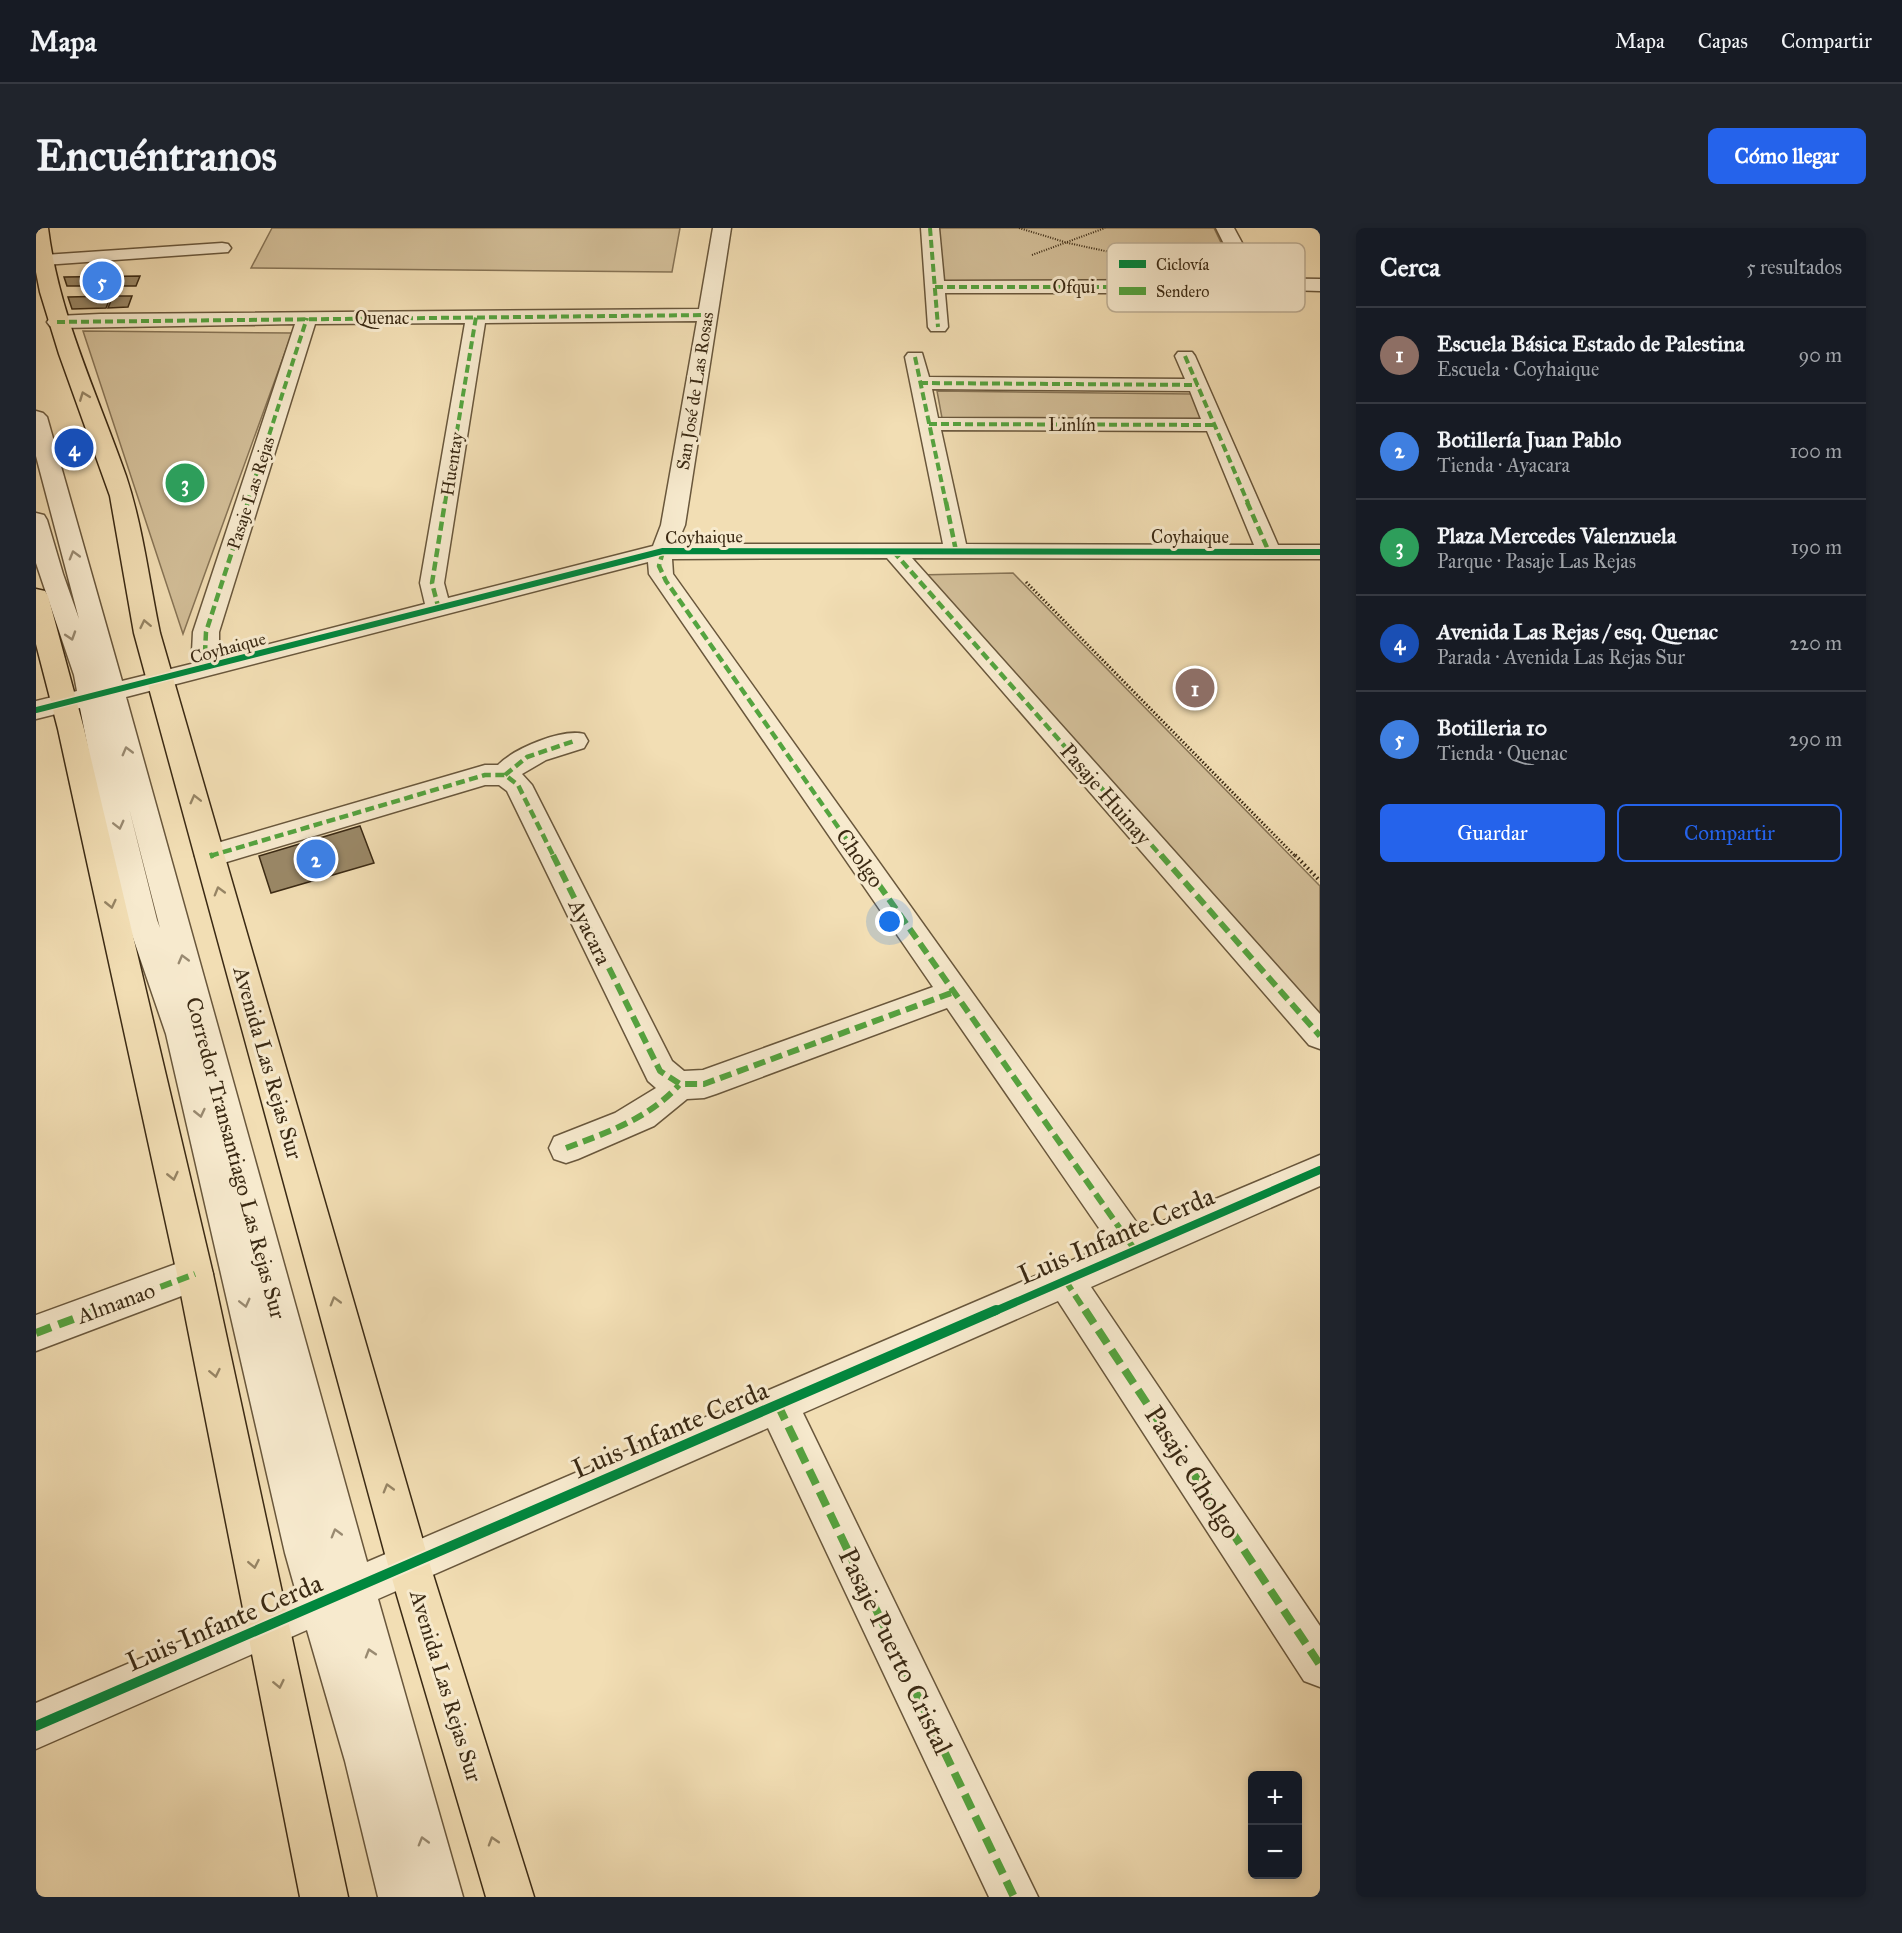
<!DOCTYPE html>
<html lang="es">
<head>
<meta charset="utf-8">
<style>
  :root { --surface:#171b24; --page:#20242c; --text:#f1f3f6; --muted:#9ea1a6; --line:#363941; --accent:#2563eb }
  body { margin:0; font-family:"IM FELL Great Primer",serif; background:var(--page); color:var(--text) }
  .controls { position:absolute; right:18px; bottom:18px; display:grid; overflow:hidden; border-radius:9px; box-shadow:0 3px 9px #0003 }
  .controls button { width:54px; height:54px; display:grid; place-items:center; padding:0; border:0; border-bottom:2px solid var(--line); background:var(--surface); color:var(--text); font:30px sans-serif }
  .you { position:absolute; left:854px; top:694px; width:21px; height:21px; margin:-15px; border:4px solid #fff; border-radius:50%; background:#1a73e8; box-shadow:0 0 0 9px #1a73e833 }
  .badge { display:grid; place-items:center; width:39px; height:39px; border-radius:50%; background:var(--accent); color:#fff; font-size:20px; font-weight:700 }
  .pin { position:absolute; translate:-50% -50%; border:3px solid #fff; box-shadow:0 2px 6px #0006 }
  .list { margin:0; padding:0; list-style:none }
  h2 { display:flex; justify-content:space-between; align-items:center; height:78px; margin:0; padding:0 24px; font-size:26px }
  h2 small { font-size:20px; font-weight:400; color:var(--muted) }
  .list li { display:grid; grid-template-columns:39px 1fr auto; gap:18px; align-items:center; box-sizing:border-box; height:96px; padding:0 24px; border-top:2px solid var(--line) }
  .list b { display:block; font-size:22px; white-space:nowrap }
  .list p { margin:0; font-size:20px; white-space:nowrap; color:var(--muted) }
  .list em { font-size:20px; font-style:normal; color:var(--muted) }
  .actions { display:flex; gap:12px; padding:18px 24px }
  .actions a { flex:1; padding:14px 0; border:2px solid var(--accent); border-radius:9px; text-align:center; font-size:21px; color:var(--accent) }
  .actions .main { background:var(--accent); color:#fff }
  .map { position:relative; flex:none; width:1284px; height:1669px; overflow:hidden; border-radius:9px }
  header { display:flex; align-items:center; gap:36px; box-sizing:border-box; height:84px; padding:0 30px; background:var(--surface); border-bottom:2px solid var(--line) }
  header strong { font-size:28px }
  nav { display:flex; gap:33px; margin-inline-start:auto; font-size:21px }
  .intro { display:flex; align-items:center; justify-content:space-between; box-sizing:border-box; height:144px; padding:0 36px }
  h1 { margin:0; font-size:42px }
  .button { padding:15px 27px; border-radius:9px; background:var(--accent); color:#fff; font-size:21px; font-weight:700 }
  main { display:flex; gap:36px; padding:0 36px }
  aside { flex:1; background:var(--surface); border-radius:9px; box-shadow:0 3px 9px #0003 }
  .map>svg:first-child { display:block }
</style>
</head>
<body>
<header>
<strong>Mapa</strong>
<nav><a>Mapa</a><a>Capas</a><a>Compartir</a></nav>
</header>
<div class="intro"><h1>Encuéntranos</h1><a class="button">Cómo llegar</a></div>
<main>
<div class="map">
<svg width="1284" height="1669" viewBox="0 0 1284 1669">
  <rect width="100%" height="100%" fill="#f2deb4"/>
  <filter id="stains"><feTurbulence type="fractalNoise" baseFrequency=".00333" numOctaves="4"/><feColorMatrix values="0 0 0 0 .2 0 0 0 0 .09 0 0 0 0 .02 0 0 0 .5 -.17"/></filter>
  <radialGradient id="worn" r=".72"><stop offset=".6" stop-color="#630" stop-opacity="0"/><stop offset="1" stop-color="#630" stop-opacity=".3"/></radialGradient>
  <path fill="#d3bf99" stroke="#877456" stroke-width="1.5" d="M236 0H644L636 44 215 40Z
    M902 0H1178L1204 54 906 53Z
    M47 103 256 105 147 406Z
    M901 163 1156 166 1168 193 906 190Z
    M977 345 1284 658V802L881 347Z"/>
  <path fill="#9a8867" stroke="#3b2a14" stroke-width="1.5" d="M104 48 100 58H31L28 49Z
    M75 68 70 80 36 81 32 69Z
    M77 68H96L92 79 72 80Z
    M324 598 338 635 235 665 223 628Z"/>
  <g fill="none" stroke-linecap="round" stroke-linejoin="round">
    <g stroke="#69573c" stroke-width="3">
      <path id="minor" d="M677 0H695L649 297 641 316H907L869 129 872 125H886L893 149 1149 151 1139 128 1142 124H1156L1159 128 1242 317H1284V331L876 330 1284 786V821L1273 817 851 330 636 331 637 346 1106 1002 1284 927V958L1055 1059 1284 1398V1459L1268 1453 1022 1073 767 1185 1002 1669H953L732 1200 342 1371 427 1669H342L309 1533 271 1402 0 1521V1475L260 1364 249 1325 130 806 91 692 59 556 44 480 0 491V473L41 463 38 447 0 335V285L8 287 11 292 27 346 43 391 0 228V183L7 185 11 189 86 453 159 435 156 424 157 404 259 96 21 100 14 98 11 94 14 90 21 88 64 86 663 81ZM661 93 625 297 617 318 412 370 408 355 449 95ZM429 95 384 355 389 376 183 429V404L279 96ZM896 161 1154 163 1165 191 902 190ZM905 202 1171 203 1218 317 930 316ZM612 334 613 346 897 759 667 842 648 843 636 833 496 557 486 546 510 532 548 520 552 513 548 506C526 500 477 521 462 537H449L164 620 159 628 164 636 174 639 449 557H463L471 563 612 853 620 860 579 885 518 909 513 920 518 931 530 935 542 931 618 898 651 871 668 870 680 866 911 780 1074 1016 331 1334 90 469ZM93 580 124 700 121 692Z
        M885 0H903L908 53 1206 52 1180 0H1198L1225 50 1284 51V63L1220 61 1194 65H909L912 99 909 103H895L892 99Z
        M186 15 192 16 195 20 192 24 8 37 0 34 2 28 8 27Z
        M159 1029 172 1034 177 1046 172 1058 0 1123V1087Z"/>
    </g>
    <g stroke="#3b2a14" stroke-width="3">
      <path id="major" d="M0 0H12C23 88 61 165 90 248 107 299 113 353 124 405L394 1337 498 1669H450L352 1337 98 405 74 268 23 126 4 64 0 44Z
        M0 361 9 363 12 368 48 501 177 1046 312 1669H264L141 1046 22 501 0 416Z"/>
    </g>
    <path stroke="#3b2a14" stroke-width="2" stroke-dasharray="1 1.5" stroke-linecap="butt" d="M983 0 1032 15 1083 26
      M996 27 1069 0"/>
    <path stroke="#3b2a14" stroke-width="3" stroke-dasharray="1.5 2" stroke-linecap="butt" d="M990 354 1260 629"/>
    <path stroke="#3b2a14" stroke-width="4" stroke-dasharray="1.5 3" stroke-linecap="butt" d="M1259 627 1284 653"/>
    <use href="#minor" fill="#f7eace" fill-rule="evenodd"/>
    <use href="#major" fill="#f2deb4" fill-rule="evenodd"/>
    <path stroke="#54a43f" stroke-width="4" stroke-dasharray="8 4" stroke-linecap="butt" d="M894 0 902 99
      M899 59H1194L1220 55
      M21 94 672 87
      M1149 128 1212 275
      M879 129 910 275
      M884 155 1162 157
      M893 196 1179 197
      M211 275 271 90
      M409 275 440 89"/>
    <path stroke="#54a43f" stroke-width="4.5" stroke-dasharray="9 4.5" stroke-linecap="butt" d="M910 274 920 323
      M1211 274 1233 324
      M627 323 623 338 630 353 823 629
      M857 323 1126 629
      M403 382 396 355 409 274
      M173 439 169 424 170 404 212 274
      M469 547 491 529 538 513
      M174 628 449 547H469L482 557 518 629"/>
    <path stroke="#54a43f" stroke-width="6" stroke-dasharray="12 6" stroke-linecap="butt" d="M517 627 624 843 644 856H668L918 764
      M822 627 1099 1022
      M1125 627 1284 808
      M174 628 177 627
      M530 920C572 904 612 891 643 857
      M1029 1052 1050 1084
      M57 1084 159 1046"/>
    <path stroke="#54a43f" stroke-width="8" stroke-dasharray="16 8" stroke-linecap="butt" d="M1049 1082 1284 1437
      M0 1105 61 1082
      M742 1177 978 1669"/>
    <g stroke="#f7eace" stroke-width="9">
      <path id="cycleway-far2" d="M0 482 627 323 1284 324"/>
    </g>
    <g stroke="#f7eace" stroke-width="11">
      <path id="cycleway-far1" d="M957 1084 1284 942"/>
    </g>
    <g stroke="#f7eace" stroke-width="14">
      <path id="cycleway" d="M0 1498 960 1082"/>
    </g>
    <use href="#cycleway-far2" stroke="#00873e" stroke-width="6"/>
    <use href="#cycleway-far1" stroke="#00873e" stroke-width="8"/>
    <use href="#cycleway" stroke="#00873e" stroke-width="10"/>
  </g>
  <defs><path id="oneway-chevron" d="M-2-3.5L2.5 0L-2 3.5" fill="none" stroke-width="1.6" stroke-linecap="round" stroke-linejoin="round" transform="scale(1.5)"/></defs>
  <g stroke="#968464">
    <use href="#oneway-chevron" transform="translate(48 168) rotate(-111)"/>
    <use href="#oneway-chevron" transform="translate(109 396) rotate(-102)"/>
    <use href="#oneway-chevron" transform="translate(159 571) rotate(-104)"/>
    <use href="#oneway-chevron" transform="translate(183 663) rotate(-106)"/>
    <use href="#oneway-chevron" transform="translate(75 676) rotate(77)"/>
    <use href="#oneway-chevron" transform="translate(137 948) rotate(77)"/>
    <use href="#oneway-chevron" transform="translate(299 1073) rotate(-106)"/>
    <use href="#oneway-chevron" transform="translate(179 1145) rotate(78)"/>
    <use href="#oneway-chevron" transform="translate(352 1260) rotate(-106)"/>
    <use href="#oneway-chevron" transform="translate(218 1336) rotate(79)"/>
    <use href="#oneway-chevron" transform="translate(243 1456) rotate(78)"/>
    <use href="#oneway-chevron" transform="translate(457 1613) rotate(-107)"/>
  </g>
  <g stroke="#998a71">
    <use href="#oneway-chevron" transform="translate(38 327) rotate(-106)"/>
    <use href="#oneway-chevron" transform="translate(35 408) rotate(72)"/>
    <use href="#oneway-chevron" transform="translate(91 523) rotate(-105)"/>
    <use href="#oneway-chevron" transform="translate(83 597) rotate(76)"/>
    <use href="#oneway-chevron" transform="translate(147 731) rotate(-105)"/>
    <use href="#oneway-chevron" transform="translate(164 885) rotate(77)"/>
    <use href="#oneway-chevron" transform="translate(209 1075) rotate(76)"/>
    <use href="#oneway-chevron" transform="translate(300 1305) rotate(-106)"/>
    <use href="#oneway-chevron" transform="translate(334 1425) rotate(-107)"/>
    <use href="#oneway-chevron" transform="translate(387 1613) rotate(-106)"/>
  </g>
  <g text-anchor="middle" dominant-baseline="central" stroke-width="6" stroke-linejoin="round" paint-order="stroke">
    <g font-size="18" fill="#3b2a14" stroke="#f7eace">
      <text x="1038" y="59">Ofqui</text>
      <text x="346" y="90">Quenac</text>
      <text transform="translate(659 163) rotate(-81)">San José de Las Rosas</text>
      <text x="1036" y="197">Linlín</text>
      <text transform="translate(416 236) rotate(-81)">Huentay</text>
      <text transform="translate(215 265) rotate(-72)">Pasaje Las Rejas</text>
      <text transform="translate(668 309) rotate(-1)">Coyhaique</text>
      <text x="1154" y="309">Coyhaique</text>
      <text transform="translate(192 420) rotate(-15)">Coyhaique</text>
    </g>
    <g font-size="22" fill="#3b2a14" stroke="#f7eace">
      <text transform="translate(1070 566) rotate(49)">Pasaje Huinay</text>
      <text transform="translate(824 630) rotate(55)">Cholgo</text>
      <text transform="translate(554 704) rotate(64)">Ayacara</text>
      <text transform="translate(232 835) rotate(74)">Avenida Las Rejas Sur</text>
      <text transform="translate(200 930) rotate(75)">Corredor Transantiago Las Rejas Sur</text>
      <text transform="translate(80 1075) rotate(-20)">Almanao</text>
      <text transform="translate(410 1458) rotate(73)">Avenida Las Rejas Sur</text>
    </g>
    <g font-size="27" fill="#3b2a14" stroke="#f7eace">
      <text transform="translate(1080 1007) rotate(-23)">Luis Infante Cerda</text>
      <text transform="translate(634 1201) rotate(-23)">Luis Infante Cerda</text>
      <text transform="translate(1157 1244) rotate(57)">Pasaje Cholgo</text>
      <text transform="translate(188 1394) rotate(-23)">Luis Infante Cerda</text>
      <text transform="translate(860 1423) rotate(64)">Pasaje Puerto Cristal</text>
    </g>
  </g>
  <rect x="1071" y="15" width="198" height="69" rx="9" fill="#f7eace" stroke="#bfb096" stroke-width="1.5"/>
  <rect x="1083" y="32" width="27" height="8" fill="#00873e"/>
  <rect x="1083" y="59" width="27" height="8" fill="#54a43f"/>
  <g font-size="16" fill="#3b2a14">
    <text x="1120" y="42">Ciclovía</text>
    <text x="1120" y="69">Sendero</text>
  </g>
  <rect width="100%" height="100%" filter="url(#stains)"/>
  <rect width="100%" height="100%" fill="url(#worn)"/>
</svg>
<div class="controls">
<button>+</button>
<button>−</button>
</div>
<div class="you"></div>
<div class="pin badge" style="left:1159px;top:460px;background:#8d6e63">1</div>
<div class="pin badge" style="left:280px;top:631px;background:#3f7fe0">2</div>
<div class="pin badge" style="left:149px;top:255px;background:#2e9e5b">3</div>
<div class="pin badge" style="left:38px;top:220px;background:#1a4fb4">4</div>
<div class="pin badge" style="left:66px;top:53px;background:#3f7fe0">5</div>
</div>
<aside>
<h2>Cerca<small>5 resultados</small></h2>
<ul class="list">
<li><span class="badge" style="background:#8d6e63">1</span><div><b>Escuela Básica Estado de Palestina</b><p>Escuela · Coyhaique</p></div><em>90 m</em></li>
<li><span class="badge" style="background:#3f7fe0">2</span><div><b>Botillería Juan Pablo</b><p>Tienda · Ayacara</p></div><em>100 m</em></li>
<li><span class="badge" style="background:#2e9e5b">3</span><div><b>Plaza Mercedes Valenzuela</b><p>Parque · Pasaje Las Rejas</p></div><em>190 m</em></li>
<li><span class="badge" style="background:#1a4fb4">4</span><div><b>Avenida Las Rejas / esq. Quenac</b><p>Parada · Avenida Las Rejas Sur</p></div><em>220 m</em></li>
<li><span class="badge" style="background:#3f7fe0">5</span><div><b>Botilleria 10</b><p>Tienda · Quenac</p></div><em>290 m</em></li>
</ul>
<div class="actions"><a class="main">Guardar</a><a>Compartir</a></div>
</aside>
</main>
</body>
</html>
